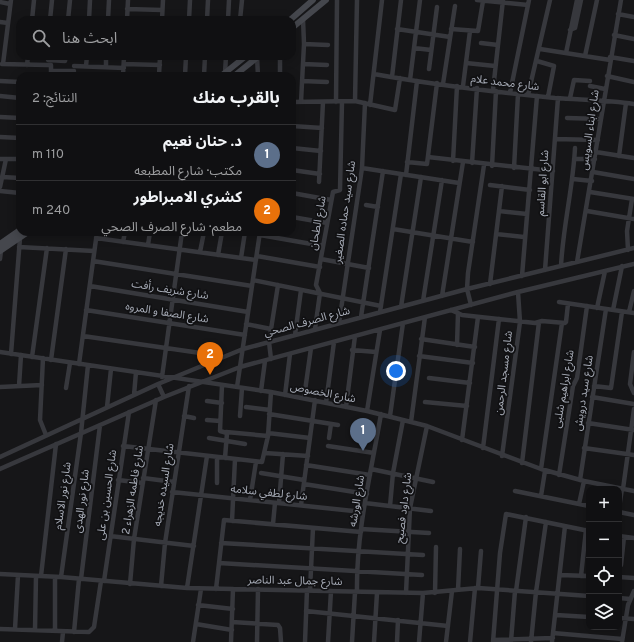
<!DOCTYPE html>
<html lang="ar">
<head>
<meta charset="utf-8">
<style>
  :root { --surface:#101012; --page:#19191b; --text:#f1f3f6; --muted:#9c9d9f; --line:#303032; --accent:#f2b134 }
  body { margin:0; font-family:Overpass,"Noto Sans Arabic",sans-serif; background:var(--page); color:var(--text); direction:rtl }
  .controls { position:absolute; right:12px; bottom:12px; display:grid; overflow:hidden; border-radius:8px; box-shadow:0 2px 10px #0003 }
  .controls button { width:36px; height:36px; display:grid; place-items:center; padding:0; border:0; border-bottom:1px solid var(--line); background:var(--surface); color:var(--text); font:20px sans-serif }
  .you { position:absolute; left:396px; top:371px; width:14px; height:14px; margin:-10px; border:3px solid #fff; border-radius:50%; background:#1a73e8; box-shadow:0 0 0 6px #1a73e833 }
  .badge { display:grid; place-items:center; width:26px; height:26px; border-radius:50%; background:var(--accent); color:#fff; font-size:13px; font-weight:700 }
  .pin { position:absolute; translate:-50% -33px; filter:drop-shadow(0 1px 2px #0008) }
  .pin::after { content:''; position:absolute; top:21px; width:14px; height:12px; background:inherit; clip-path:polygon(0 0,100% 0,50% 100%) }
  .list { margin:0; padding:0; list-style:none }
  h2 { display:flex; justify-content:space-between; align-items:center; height:52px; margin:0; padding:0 16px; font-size:17px }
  h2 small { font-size:13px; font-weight:400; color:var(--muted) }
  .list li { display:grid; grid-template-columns:26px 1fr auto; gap:12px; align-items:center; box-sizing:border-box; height:56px; padding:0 16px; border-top:1px solid var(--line) }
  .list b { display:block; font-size:15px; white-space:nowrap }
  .list p { margin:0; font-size:13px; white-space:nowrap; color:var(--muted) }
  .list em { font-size:13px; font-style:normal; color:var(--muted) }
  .icon { flex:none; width:22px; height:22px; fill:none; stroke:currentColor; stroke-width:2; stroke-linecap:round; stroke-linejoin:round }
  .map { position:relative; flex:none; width:634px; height:642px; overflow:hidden; direction:ltr }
  .search { position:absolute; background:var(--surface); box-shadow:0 2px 10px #0003; left:16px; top:16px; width:280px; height:44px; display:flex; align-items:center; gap:10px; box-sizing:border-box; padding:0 14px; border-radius:12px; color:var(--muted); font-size:15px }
  .panel { position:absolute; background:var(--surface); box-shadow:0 2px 10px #0003; left:16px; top:72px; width:280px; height:164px; border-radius:12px; direction:rtl }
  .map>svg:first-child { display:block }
</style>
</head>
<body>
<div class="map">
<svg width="634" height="642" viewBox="0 0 634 642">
  <rect width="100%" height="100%" fill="#161618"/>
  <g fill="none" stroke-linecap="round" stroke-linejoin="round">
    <path stroke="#37383d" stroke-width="4.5" d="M477 0 528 5
      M0 2 10 4
      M127 9 162 10
      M618 14 634 17
      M32 20 34 0
      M50 20 52 0
      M68 20 70 0
      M89 20 90 0
      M108 20 109 0
      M127 20 128 0
      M162 20 163 0
      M189 20 190 0
      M207 20 208 0
      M228 20 229 0
      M240 20 242 0
      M0 22 8 23
      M397 29 450 37
      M451 29 478 31 483 1
      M570 30 575 28 581 0
      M614 35 634 39
      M481 43 498 45
      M304 44 328 45
      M414 48 431 50
      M540 49 610 60
      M566 53 577 0
      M280 56V76
      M585 56 597 0
      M257 57 258 76
      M610 57 634 61
      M48 60 65 61 66 56
      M537 61 554 66 548 97
      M466 63 495 66
      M2 64 47 65
      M3 64 11 0
      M124 64 160 65
      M303 64 327 65
      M27 65 28 56
      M47 65H51V76
      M74 66 124 68
      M86 66 87 56
      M106 67V56
      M429 69 437 7
      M51 71H74
      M225 73 226 56
      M374 74C434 85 495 92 555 98 582 100 608 100 634 104
      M123 76 124 56
      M159 76 160 56
      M185 76 186 56
      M204 76 205 56
      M607 76 634 82
      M392 77 401 0
      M410 80 420 0
      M0 81 20 82
      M302 81 327 82
      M443 84 455 6
      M463 86 470 31
      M590 86 605 89
      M493 90 503 0
      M510 93 529 0
      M528 95 550 0
      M0 96 20 98
      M570 98 574 80 590 81
      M355 101 357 0
      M292 102 355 101 395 110 400 78
      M301 102 304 44 303 19
      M336 102 337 0
      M370 105 382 0
      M0 117 20 118
      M567 118 601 119
      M292 126 322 128
      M0 137 20 138
      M555 139 598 140
      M292 148 321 151
      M596 152 634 158
      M619 156 626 103
      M428 157 553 171
      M0 159H20
      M574 159H595
      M453 161 457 86
      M407 162 427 164 437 83
      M472 163 477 88
      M492 166 496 91
      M362 168 459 183
      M514 168 518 94
      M292 170 320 174
      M593 172 634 179
      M406 175 417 81
      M2 177 20 178
      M573 179 592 181
      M319 182 323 102
      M490 185 530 190
      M0 187 6 159
      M0 191 20 193
      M590 192 634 199
      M292 193 331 200
      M366 205 378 207
      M499 211 527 214
      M587 211 634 219
      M292 217 327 223
      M393 229 473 242
      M496 234 524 237
      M260 235 323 246
      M96 238 256 260
      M123 242 125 232
      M148 245 150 232
      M19 247 94 251
      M628 250 627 231 632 199
      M200 252 204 232
      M218 255 222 232
      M257 256 320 267
      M241 258 245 232
      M0 259 1 251
      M321 259 369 268
      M93 261 252 286
      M577 262 621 0
      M561 266C563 226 573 188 575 148
      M545 270 558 98
      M522 276 537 96
      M253 280 381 306
      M490 284 502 186
      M90 286 248 312
      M442 296 463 162
      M423 301 442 180
      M559 302 634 313
      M471 305 467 289 468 273 484 165
      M401 307 421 177
      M597 308 605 271
      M86 310 245 335
      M451 310 462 315 535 323 542 321 565 323 566 322 568 304
      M613 310 622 266
      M380 312 401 174
      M629 312 634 291
      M361 317 383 171
      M339 323 362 168 365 103
      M246 324 271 329
      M315 329 320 293 316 285 333 192 340 190 342 102
      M295 335 301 290
      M83 336 221 356
      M421 339 475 347
      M457 345 458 313
      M352 350 376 352
      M0 352 271 392 367 411 427 426 541 469 584 481 634 491
      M634 352 630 384 634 393
      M11 354 20 238
      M419 356 473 363
      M32 357 47 248
      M43 358 40 420 46 435
      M271 359 269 342 278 285
      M51 360 66 249
      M79 364 97 232
      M162 377 182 232
      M429 378 470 383
      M158 384 164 397
      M222 385 220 431 227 433 225 458
      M19 386 21 355
      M594 386 611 388 622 312
      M0 387 42 385
      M237 387 260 232
      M66 388 70 363
      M261 391 265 361
      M134 395 136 372
      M285 395 290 354
      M592 397 634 404
      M304 398 311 348
      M207 401 222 403
      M425 402 467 406
      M326 403 334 342
      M107 407 111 369
      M246 407 270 410
      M346 407 355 336
      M367 411 380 330
      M269 414 338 425
      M184 416 194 418
      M240 416 242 388
      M390 416 403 323
      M207 420 220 421
      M411 422 425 317
      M588 423 634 430
      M226 432 268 436
      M268 433 310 438
      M209 438 245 444
      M329 438 331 424
      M462 440 478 317
      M123 446 262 462 268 436 271 392
      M328 446 374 453
      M483 448 499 319
      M584 448 634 455
      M265 453 308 456
      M502 456 520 322 518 292
      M0 457 158 384 243 349 467 289 634 248
      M217 457V483
      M522 463 539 322
      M306 465 370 475
      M0 469 164 397 240 367 518 292 634 264
      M371 469 433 482
      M541 469 562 323
      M261 473 304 480
      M559 475 573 386 577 378 587 306
      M143 478 174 482
      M118 480 143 483
      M580 480 606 309
      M304 484 367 494
      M623 489 634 409
      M515 491 589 506
      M172 492 363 512
      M541 496 545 471
      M250 500 256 462
      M279 503 283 454
      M365 503 431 511
      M579 504 584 481
      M301 505 315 400
      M390 506 393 473 403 420
      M619 508 622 489
      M619 512 634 515
      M232 521 235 459
      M273 524 275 503
      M361 529 429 533
      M110 536 194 546
      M619 536 634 538
      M221 543 423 555
      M219 563 422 575
      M621 565 624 537
      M0 574 61 577 187 588 423 593 478 588 589 596
      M560 575 589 576
      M41 576 56 444
      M581 576 586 530
      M61 577 81 433 88 365
      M619 577 634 578
      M81 579 100 425
      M104 581 129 412
      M130 584 134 539 156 400
      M161 586 165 543 189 386
      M187 588 207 456
      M478 588 481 551
      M216 589 224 520 361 532
      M310 590 313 528
      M458 590 460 549
      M516 591 526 517
      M357 592C356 532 371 473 381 414
      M406 593 410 508 427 426
      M435 593 436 547
      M619 598 630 599
      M198 605 233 609
      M306 611 448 626
      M556 615 589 617
      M619 618 634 619
      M232 622 278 625 280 628 281 642
      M196 624 232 630
      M0 629 89 632 94 627 101 581
      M15 629 18 575
      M35 630 36 576
      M55 631V577
      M74 632 79 579
      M553 633 622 639
      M493 640 553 638
      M511 641 515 591
      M62 642 63 632
      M193 642 201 589
      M231 642 233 589
      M257 642 258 589
      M305 642 307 590
      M328 642 331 591
      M352 642 355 592
      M374 642 377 593
      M397 642 398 620
      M419 642 423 593
      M446 642 452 591
      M470 642 475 588
      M493 642 500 553 506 514 589 531
      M531 642 536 592 546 522
      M552 642 565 526
      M622 642 628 605 634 591"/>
    <path stroke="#45474d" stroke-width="6" d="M290 20 313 0
      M292 28 326 0
      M221 76 246 56
      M234 76 259 56
      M0 244 20 230
      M0 251 28 232"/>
  </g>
  <g text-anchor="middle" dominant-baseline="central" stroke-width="3.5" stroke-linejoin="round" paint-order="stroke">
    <g font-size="11" fill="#a8adb8" stroke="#111113">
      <text transform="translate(505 83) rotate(7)">شارع محمد علام</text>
      <text transform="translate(590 130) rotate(-82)">شارع ابناء السويس</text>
      <text transform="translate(543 183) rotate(-86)">شارع ابو القاسم</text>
      <text transform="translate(345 212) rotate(-82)">شارع سيد حماده الصغير</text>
      <text transform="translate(318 223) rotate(-80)">شارع الطحان</text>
      <text transform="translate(170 290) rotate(9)">شارع شريف رأفت</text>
      <text transform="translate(167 313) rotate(9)">شارع الصفا و المروه</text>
      <text transform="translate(307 322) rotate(-15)">شارع الصرف الصحي</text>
      <text transform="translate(504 373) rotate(-83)">شارع مسجد الرحمن</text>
      <text transform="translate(564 389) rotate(-80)">شارع ابراهيم شلبى</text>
      <text transform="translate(323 393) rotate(11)">شارع الخصوص</text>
      <text transform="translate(584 393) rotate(-81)">شارع سيد درويش</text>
      <text transform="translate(164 485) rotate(-81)">شارع السيده خديجه</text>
      <text transform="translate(133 490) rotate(-81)">شارع فاطمه الزهراء 2</text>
      <text transform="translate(269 493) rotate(6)">شارع لطفي سلامه</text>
      <text transform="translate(107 495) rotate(-82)">شارع الحسين بن على</text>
      <text transform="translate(63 496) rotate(-82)">شارع نور الاسلام</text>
      <text transform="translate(82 501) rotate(-83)">شارع نور الهدى</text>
      <text transform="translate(357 501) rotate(-81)">شارع الورشه</text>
      <text transform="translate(404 508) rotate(-83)">شارع داود فصيح</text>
      <text transform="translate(295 581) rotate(1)">شارع جمال عبد الناصر</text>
    </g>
  </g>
</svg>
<div class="controls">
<button>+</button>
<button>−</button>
<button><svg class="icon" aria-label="locate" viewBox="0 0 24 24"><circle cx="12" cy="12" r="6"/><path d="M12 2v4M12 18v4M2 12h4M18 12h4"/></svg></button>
<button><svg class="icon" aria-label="layers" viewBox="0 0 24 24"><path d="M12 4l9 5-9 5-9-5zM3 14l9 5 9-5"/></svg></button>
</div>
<div class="you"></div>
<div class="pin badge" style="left:363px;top:451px;background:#5c6f8a">1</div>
<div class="pin badge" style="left:210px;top:375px;background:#e8710a">2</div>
<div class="search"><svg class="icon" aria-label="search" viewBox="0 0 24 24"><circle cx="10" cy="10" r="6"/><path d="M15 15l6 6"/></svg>ابحث هنا</div>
<section class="panel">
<h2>بالقرب منك<small>النتائج: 2</small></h2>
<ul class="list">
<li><span class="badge" style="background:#5c6f8a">1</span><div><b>د. حنان نعيم</b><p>مكتب · شارع المطبعه</p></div><em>110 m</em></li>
<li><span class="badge" style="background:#e8710a">2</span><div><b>كشري الامبراطور</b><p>مطعم · شارع الصرف الصحي</p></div><em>240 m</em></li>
</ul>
</section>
</div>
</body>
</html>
